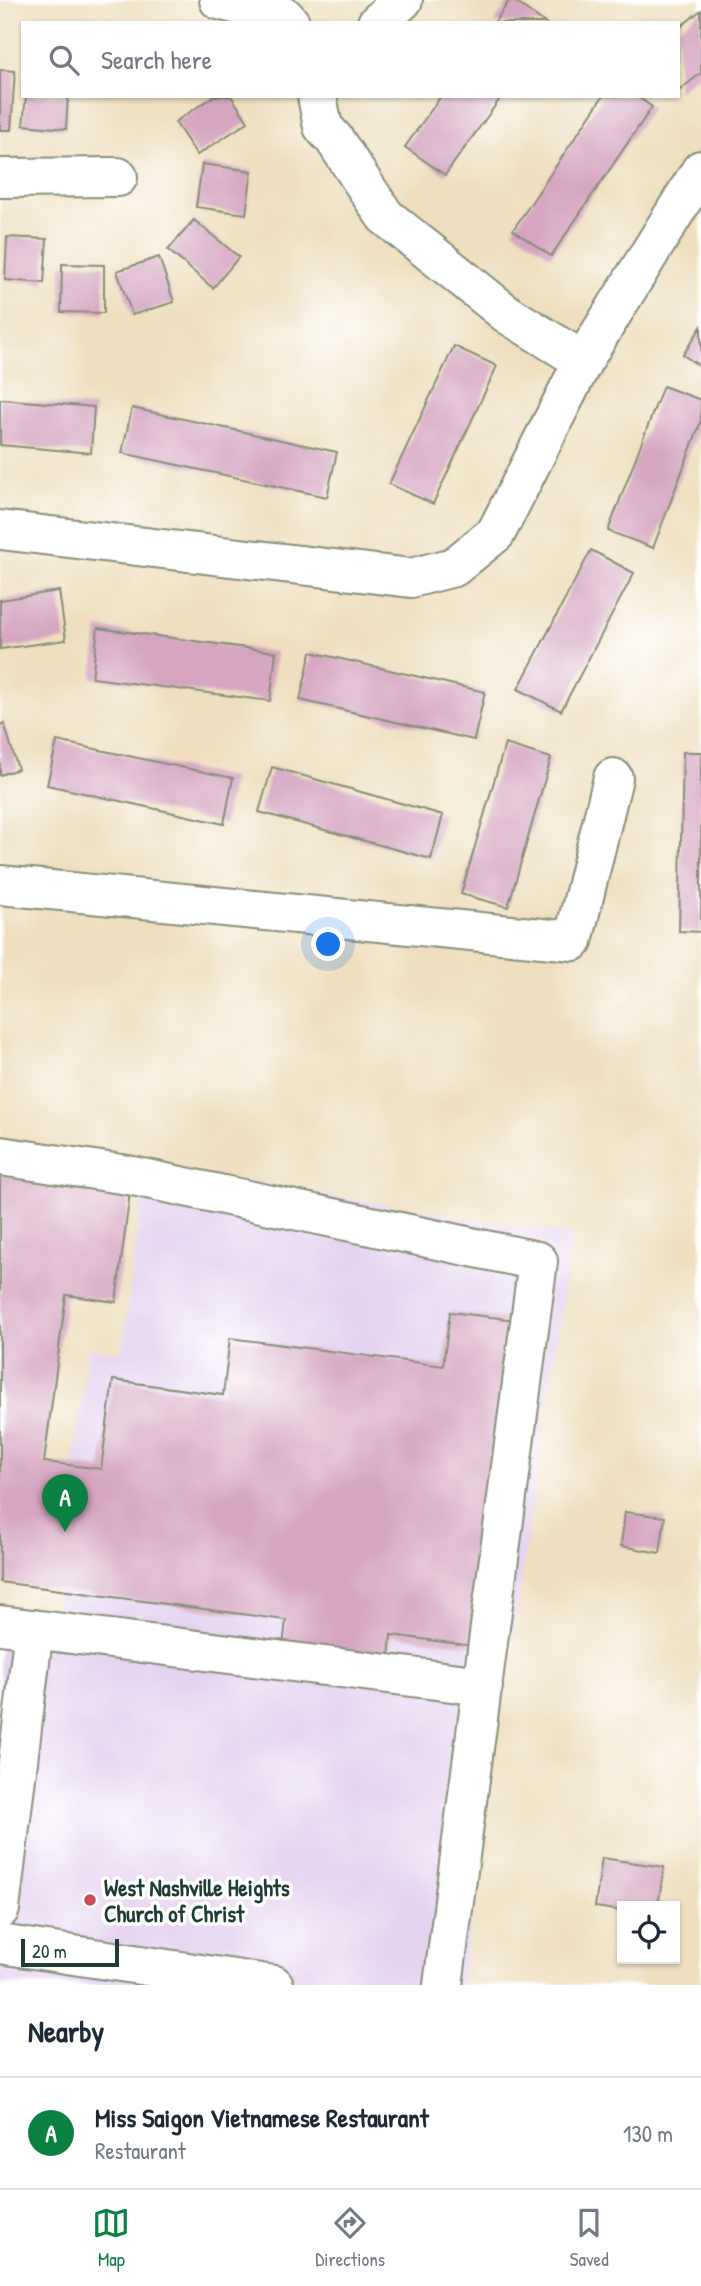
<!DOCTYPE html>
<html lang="en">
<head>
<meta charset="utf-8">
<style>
  :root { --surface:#fff; --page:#f6f6f7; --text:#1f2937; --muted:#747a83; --line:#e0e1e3; --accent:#0b8043 }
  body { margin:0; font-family:"Patrick Hand",sans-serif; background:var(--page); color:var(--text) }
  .controls { position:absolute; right:21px; bottom:21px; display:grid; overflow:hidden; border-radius:0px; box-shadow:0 2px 5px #0004 }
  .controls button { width:63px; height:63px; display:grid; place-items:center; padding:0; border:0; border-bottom:2px solid var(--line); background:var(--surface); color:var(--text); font:35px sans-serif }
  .scale { position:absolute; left:21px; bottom:18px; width:98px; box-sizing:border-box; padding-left:7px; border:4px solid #1f3d34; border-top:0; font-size:19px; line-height:24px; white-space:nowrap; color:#1f3d34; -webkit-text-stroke:5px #fff; paint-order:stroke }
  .you { position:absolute; left:329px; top:945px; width:24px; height:24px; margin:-18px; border:5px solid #fff; border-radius:50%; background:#1a73e8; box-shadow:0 0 0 10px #1a73e833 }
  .badge { display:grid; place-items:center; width:46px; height:46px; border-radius:50%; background:var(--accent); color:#fff; font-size:23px; font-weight:700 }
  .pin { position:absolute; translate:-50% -58px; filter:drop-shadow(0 2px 4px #0008) }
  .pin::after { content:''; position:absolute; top:37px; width:24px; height:21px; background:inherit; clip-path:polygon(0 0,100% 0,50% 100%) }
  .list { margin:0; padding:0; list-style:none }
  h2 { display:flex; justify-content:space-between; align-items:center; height:91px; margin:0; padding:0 28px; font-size:30px }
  h2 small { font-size:23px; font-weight:400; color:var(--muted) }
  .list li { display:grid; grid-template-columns:46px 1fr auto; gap:21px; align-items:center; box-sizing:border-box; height:112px; padding:0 28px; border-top:2px solid var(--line) }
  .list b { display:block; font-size:26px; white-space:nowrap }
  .list p { margin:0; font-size:23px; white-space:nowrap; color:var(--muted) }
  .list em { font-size:23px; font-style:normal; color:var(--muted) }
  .icon { flex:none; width:38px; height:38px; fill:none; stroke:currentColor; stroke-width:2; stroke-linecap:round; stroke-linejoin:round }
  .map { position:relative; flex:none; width:701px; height:1985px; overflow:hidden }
  .search { position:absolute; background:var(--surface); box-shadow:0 2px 5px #0004; left:21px; right:21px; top:21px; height:77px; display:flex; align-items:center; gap:18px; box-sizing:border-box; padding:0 24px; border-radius:0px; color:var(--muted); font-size:26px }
  .sheet { height:203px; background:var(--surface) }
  nav { display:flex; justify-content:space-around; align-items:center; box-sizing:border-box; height:98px; border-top:2px solid var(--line); background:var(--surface); font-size:19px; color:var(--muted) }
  nav a { display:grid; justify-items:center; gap:4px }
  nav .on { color:var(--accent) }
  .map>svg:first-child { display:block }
</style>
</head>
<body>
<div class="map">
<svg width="701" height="1985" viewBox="0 0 701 1985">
  <rect width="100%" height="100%" fill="#fff"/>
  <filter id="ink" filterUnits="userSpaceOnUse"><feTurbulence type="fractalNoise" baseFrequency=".0143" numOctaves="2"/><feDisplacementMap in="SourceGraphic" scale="14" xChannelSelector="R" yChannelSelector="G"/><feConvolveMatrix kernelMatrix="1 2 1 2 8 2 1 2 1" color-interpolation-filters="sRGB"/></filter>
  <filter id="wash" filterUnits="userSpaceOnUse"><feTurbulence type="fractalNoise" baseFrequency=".00686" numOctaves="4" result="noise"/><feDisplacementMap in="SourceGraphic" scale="28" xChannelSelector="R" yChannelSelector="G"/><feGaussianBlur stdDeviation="1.57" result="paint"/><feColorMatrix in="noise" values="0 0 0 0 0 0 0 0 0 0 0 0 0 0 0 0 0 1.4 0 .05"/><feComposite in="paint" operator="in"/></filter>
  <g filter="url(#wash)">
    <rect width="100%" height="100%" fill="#efdfbe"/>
    <path fill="#e5d3f1" d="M146 1166 572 1235 461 1985H0V1609L55 1615 88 1349 122 1352Z"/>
    <g id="blocks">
      <path fill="#d6a6c1" d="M510 0H513L545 23H494Z
        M701 10V73L680 90 678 88V29Z
        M0 70 15 71 11 130H0Z
        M26 96H68L66 129 23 125Z
        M214 96H231L248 122 197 155 175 122Z
        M441 96H502L445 175 405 147Z
        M603 96H637L652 107 551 256 513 230Z
        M202 164 252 171 246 214 196 207Z
        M194 220 239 257 213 288 168 250Z
        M7 237 47 239 44 283 5 280Z
        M159 257 174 302 132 315 117 271Z
        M62 264 104 265V313L61 312Z
        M701 327V367L683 355Z
        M454 346 497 366 433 504 389 484Z
        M663 386 701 400V421L653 548 608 531Z
        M0 399 94 407 91 453 0 445Z
        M132 408 337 452 327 497 122 453Z
        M591 550 634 573 561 711 518 689Z
        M59 591 66 640 0 649V600Z
        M98 628 276 652 270 701 92 678Z
        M311 652 485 692 474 740 300 700Z
        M4 723 18 769 0 775V725Z
        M57 741 233 778 224 824 47 785Z
        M505 744 551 758 508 907 461 894Z
        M683 752H701V932L679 931Z
        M272 767 443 815 431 859 259 812Z
        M0 1174 130 1192 116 1302 66 1295 44 1462 101 1469 113 1380 223 1395 230 1338 443 1366 450 1312 516 1320 473 1646 391 1635 389 1660 283 1646 286 1620 0 1582Z
        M625 1512 665 1517 660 1553 621 1546Z
        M602 1858 664 1867 658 1906H622V1911L595 1907Z"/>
    </g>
  </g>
  <g filter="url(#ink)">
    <use href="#blocks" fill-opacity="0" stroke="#878e79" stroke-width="2"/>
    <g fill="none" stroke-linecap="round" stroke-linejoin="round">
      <g stroke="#878e79" stroke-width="42">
        <path id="minor" d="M219 0 285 17 290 23
          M377 23 403 0
          M317 96 323 127 334 139 385 216 507 314 583 361
          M0 178 118 177
          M0 530 411 578 454 567 496 533 583 361 701 170
          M0 885 573 941 613 778
          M0 1156 128 1175 538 1261 443 1985
          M0 1625 483 1686
          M0 1909 34 1629
          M0 1944 274 1985"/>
      </g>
      <use href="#minor" stroke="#fff" stroke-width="38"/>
    </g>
  </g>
  <circle fill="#d1495b" stroke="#fff" stroke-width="2.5" cx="90" cy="1900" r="7"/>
  <g text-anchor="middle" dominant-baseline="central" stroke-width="7" stroke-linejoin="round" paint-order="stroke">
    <g font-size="23" font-weight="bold" fill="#1f3d34" stroke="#fff" text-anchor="start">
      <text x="104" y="1887">West Nashville Heights<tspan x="104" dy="26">Church of Christ</tspan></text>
    </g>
  </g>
</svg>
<div class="controls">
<button><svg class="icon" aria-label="locate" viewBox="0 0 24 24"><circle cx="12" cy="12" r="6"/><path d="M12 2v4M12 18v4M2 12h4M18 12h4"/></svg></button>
</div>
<div class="scale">20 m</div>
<div class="you"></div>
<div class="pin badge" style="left:65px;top:1532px">A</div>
<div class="search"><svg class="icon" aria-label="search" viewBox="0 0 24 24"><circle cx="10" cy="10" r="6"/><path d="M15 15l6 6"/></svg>Search here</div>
</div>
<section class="sheet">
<h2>Nearby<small></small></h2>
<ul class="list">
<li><span class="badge">A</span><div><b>Miss Saigon Vietnamese Restaurant</b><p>Restaurant</p></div><em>130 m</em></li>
</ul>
</section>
<nav>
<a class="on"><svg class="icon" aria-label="map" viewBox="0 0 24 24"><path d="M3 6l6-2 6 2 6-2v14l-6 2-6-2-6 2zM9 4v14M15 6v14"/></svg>Map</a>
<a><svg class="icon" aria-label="directions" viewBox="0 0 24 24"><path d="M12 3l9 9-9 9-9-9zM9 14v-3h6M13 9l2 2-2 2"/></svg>Directions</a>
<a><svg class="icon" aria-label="saved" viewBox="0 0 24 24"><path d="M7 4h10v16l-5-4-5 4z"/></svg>Saved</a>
</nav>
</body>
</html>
